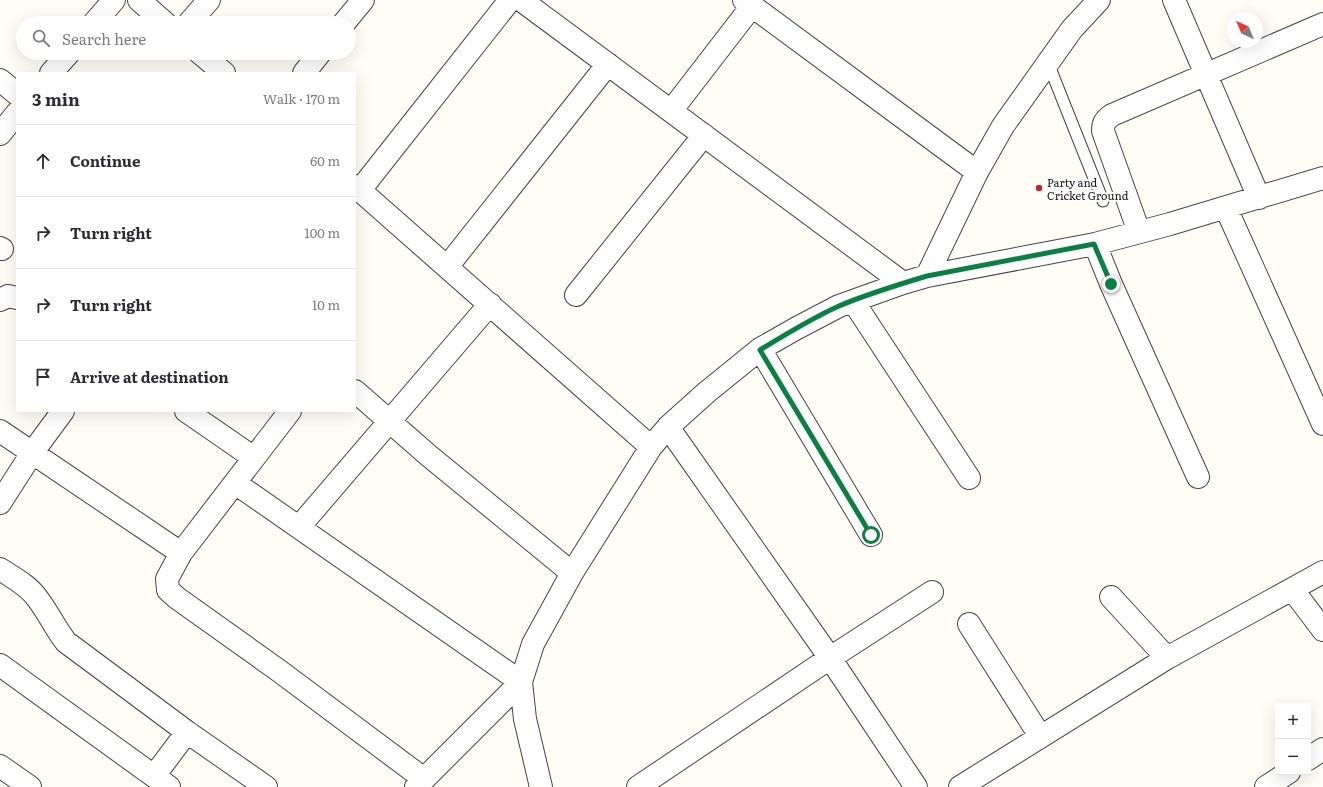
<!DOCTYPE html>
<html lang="en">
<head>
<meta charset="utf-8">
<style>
  :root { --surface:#fff; --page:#f7f7f7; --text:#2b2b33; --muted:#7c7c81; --line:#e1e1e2 }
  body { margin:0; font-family:Literata,serif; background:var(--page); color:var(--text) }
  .controls { position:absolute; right:12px; bottom:12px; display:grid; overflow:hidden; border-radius:0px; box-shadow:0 4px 16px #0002 }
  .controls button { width:36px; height:36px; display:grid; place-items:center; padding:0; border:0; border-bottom:1px solid var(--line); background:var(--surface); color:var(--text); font:20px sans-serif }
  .compass { position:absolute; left:1227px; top:12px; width:36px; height:36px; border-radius:50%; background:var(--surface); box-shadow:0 4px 16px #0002; rotate:316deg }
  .stop { position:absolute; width:12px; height:12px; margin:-9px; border:3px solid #0b8043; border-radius:50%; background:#fff }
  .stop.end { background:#0b8043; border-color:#fff; box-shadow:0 1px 4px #0008 }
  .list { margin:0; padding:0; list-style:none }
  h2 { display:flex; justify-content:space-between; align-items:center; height:52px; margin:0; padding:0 16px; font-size:17px }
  h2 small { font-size:13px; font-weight:400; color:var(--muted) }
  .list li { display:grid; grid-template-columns:26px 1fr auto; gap:12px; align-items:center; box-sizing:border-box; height:72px; padding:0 16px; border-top:1px solid var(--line) }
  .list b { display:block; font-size:15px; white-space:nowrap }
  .list em { font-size:13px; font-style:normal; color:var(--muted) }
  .icon { flex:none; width:22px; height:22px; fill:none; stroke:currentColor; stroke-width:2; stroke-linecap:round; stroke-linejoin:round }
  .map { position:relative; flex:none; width:1323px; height:787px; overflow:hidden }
  .search { position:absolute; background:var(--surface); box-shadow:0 4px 16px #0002; left:16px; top:16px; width:340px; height:44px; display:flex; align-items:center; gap:10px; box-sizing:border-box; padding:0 14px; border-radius:22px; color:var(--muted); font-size:15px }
  .panel { position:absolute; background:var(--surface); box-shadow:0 4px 16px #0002; left:16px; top:72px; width:340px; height:340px; border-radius:0px }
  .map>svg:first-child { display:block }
</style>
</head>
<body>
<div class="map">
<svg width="1323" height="787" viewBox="0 0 1323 787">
  <rect width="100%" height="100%" fill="#fffdf5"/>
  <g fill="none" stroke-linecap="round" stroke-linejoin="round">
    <g stroke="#444" stroke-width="13">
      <path id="service" d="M1048 63 1103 201"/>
    </g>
    <g stroke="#444" stroke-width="24">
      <path id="minor" d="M139 0 165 23
        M521 0 903 283
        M744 0 977 172
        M1174 0 1259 198
        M94 23 114 0
        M189 23 209 0
        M344 23 363 0
        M200 53 224 73
        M51 73 69 53
        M304 73 320 53
        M0 80 17 94
        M671 111 752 6
        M0 134 17 113
        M355 186 651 447
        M360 190 510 0
        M1226 208 1323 424
        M1139 232 1103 131C1103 123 1105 120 1112 115L1323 24
        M1095 244 1111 284 1198 477
        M0 248 2 249
        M447 267 608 64
        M927 276 977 172 1003 126 1072 29 1099 0
        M576 295 704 135
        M0 300 8 296 17 298
        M853 301 969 478
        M760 349 871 535
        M355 391 428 455 572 573
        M186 411 254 458
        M290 411 181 553 167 579 168 590 177 598 278 670 424 779
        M668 427 830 658 916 787
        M0 431 181 553
        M235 483 521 682 416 787
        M0 503 32 453 63 411
        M299 527 490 304
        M0 569C12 577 28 585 37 598 48 612 55 628 66 642L187 732 266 787
        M1292 589 1323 630
        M1111 597 1167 658
        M969 624 1040 736
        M0 665 169 787
        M1308 759 1323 749
        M0 766 30 787
        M154 776 187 732
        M541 787 525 719 521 682 533 644 572 573 651 447 668 427 707 392 760 349 797 328 839 306 903 283 927 276 1095 244 1170 224 1323 178
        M638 787 830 658 932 592
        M960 787 1167 658 1323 572
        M1266 787 1289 772"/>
    </g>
    <use href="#service" stroke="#fff" stroke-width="11"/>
    <use href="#minor" stroke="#fff" stroke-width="22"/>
  </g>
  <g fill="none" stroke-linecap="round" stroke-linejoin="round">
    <path stroke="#0b8043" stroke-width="5" d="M871 535 760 350C786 334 812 318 839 306 867 294 897 285 927 276L1094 244 1111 284"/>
  </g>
  <circle fill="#c4262e" stroke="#fff" stroke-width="1.5" cx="1039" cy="188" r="4"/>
  <g text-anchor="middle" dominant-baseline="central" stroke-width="4" stroke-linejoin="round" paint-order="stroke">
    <g font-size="11" fill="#111" stroke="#fff" text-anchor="start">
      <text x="1047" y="182">Party and<tspan x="1047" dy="13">Cricket Ground</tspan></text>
    </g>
  </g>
</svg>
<div class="controls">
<button>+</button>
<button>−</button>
</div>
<svg class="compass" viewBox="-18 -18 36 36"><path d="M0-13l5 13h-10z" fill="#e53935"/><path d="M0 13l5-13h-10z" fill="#7c7c81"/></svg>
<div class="stop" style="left:871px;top:535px"></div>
<div class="stop end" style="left:1111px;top:284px"></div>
<div class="search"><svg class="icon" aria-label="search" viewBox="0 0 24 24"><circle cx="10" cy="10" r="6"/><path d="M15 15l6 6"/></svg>Search here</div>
<section class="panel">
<h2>3 min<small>Walk · 170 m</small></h2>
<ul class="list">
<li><svg class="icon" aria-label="ahead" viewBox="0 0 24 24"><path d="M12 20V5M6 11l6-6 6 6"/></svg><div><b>Continue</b></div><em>60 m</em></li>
<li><svg class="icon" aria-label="right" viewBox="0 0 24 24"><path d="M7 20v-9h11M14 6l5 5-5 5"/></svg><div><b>Turn right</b></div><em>100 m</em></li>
<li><svg class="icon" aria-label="right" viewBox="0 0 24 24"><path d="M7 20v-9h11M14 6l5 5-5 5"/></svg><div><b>Turn right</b></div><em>10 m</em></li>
<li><svg class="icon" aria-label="arrive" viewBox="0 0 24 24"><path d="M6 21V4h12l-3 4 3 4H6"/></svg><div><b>Arrive at destination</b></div></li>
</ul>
</section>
</div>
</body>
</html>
